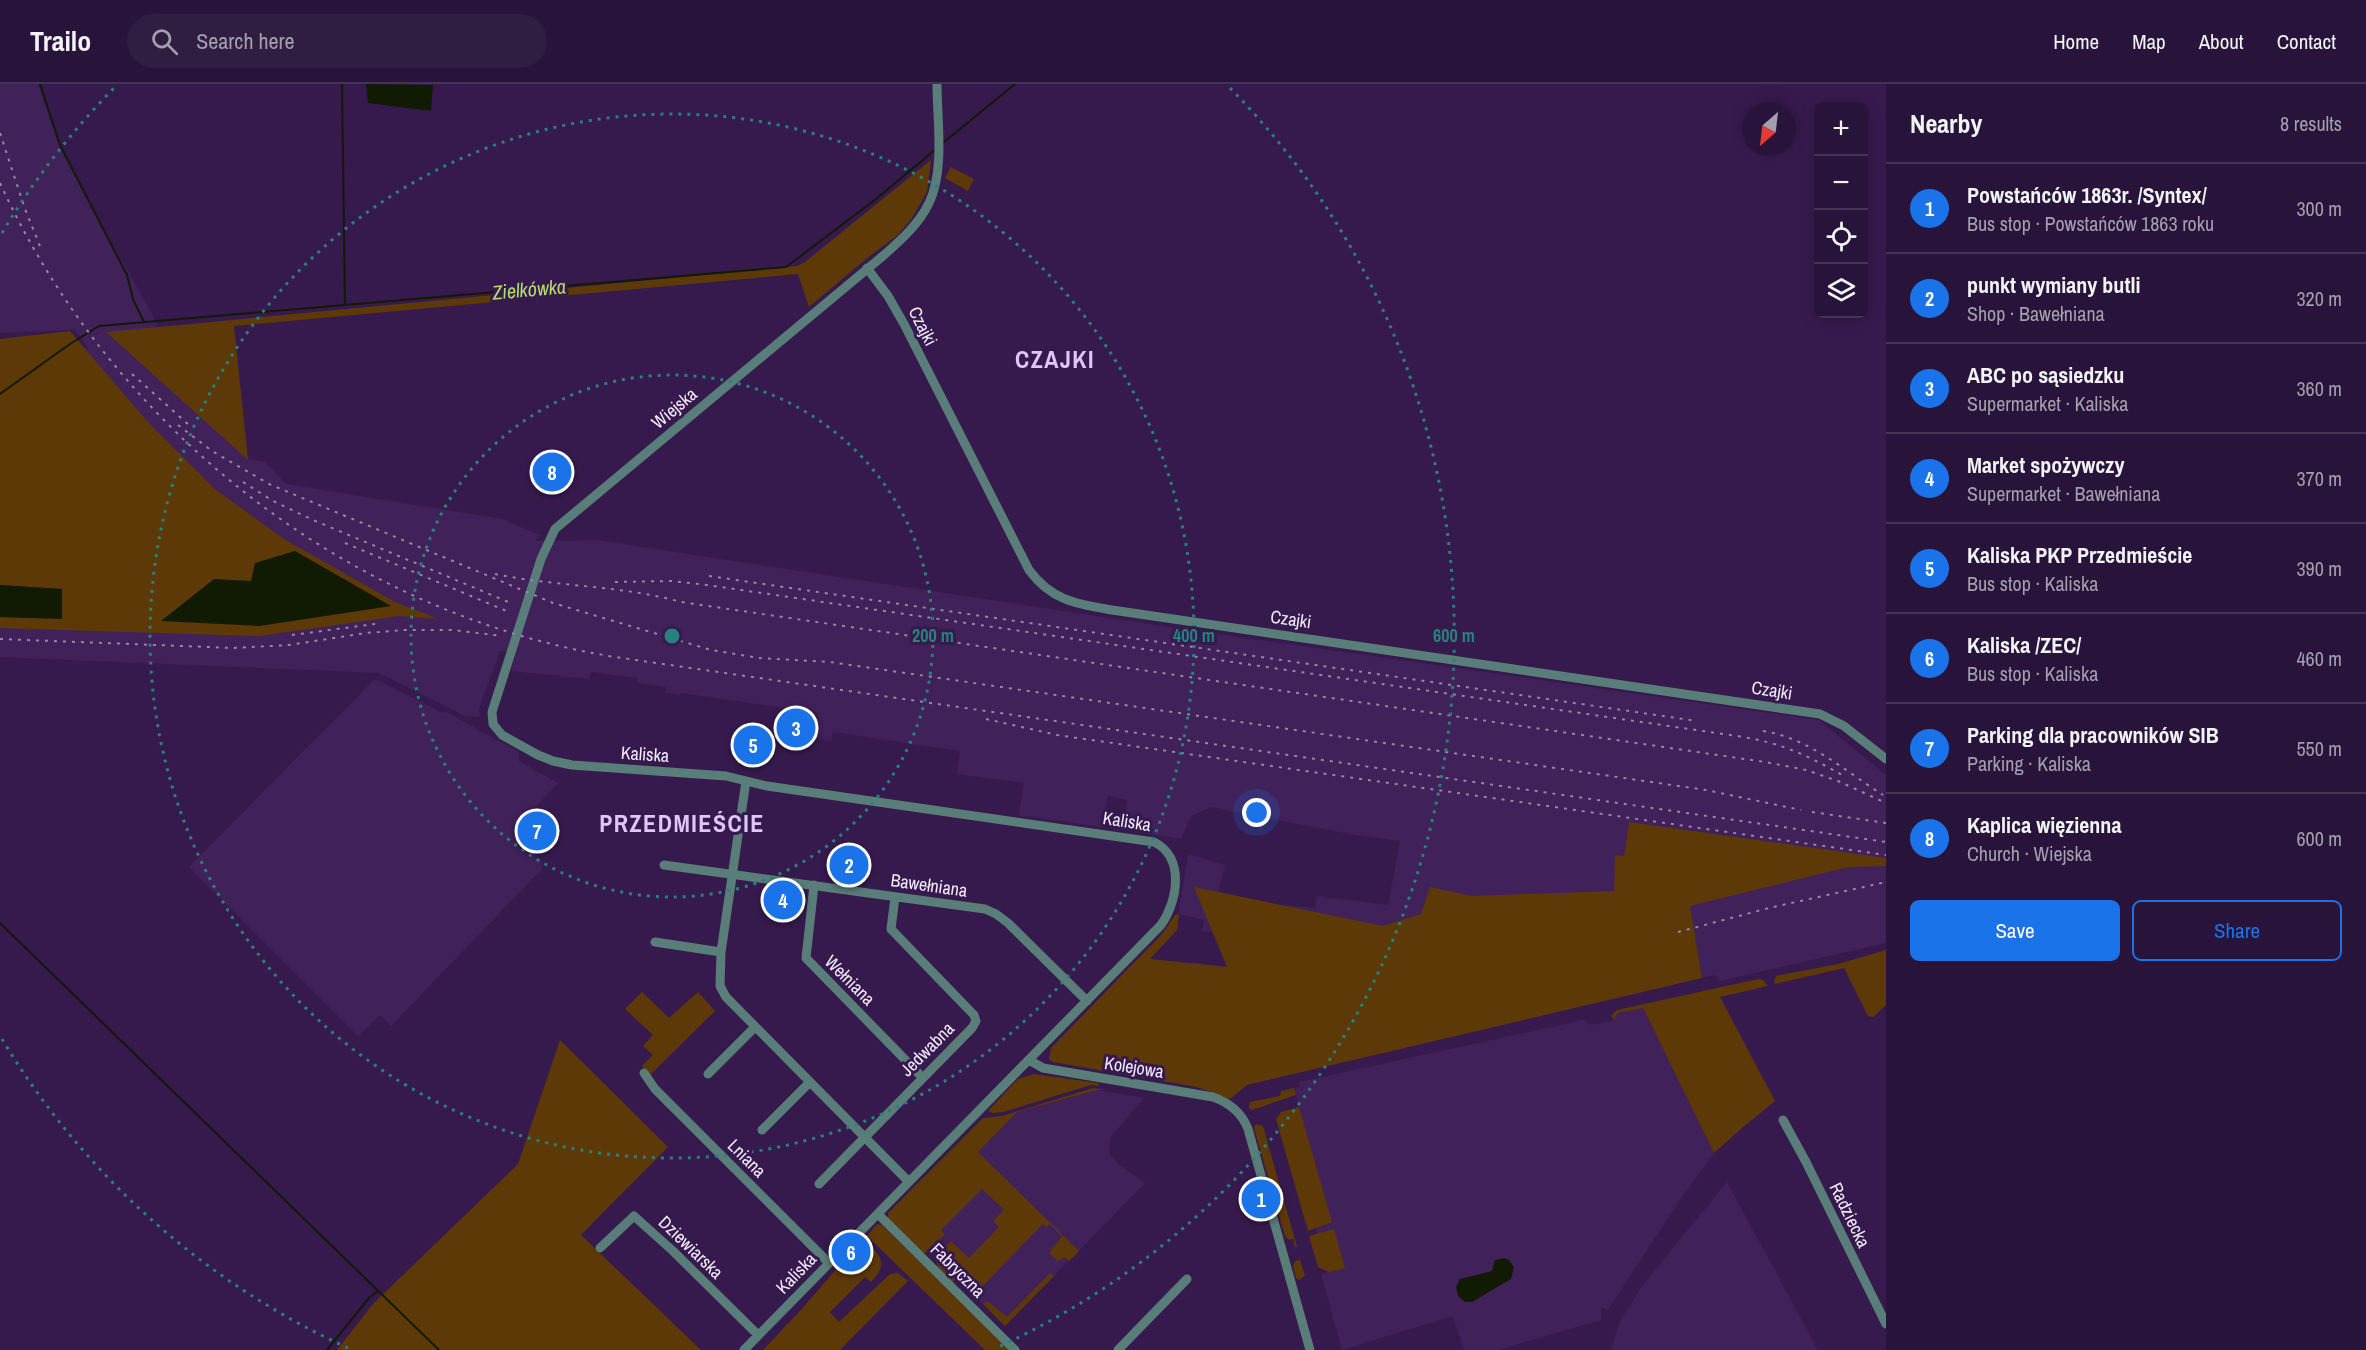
<!DOCTYPE html>
<html lang="en">
<head>
<meta charset="utf-8">
<style>
  :root { --surface:#28143a; --page:#301d42; --text:#f1f3f6; --muted:#a59eaf; --line:#443354; --accent:#1a73e8 }
  body { margin:0; font-family:"Archivo Narrow",sans-serif; background:var(--page); color:var(--text) }
  .controls { position:absolute; right:18px; top:18px; display:grid; overflow:hidden; border-radius:9px; box-shadow:0 3px 15px #0003 }
  .controls button { width:54px; height:54px; display:grid; place-items:center; padding:0; border:0; border-bottom:2px solid var(--line); background:var(--surface); color:var(--text); font:30px sans-serif }
  .compass { position:absolute; left:1742px; top:18px; width:54px; height:54px; border-radius:50%; background:var(--surface); box-shadow:0 3px 15px #0003; rotate:208deg }
  .you { position:absolute; left:1257px; top:729px; width:21px; height:21px; margin:-15px; border:4px solid #fff; border-radius:50%; background:#1a73e8; box-shadow:0 0 0 9px #1a73e833 }
  .badge { display:grid; place-items:center; width:39px; height:39px; border-radius:50%; background:var(--accent); color:#fff; font-size:20px; font-weight:700 }
  .pin { position:absolute; translate:-50% -50%; border:3px solid #fff; box-shadow:0 2px 6px #0006 }
  .list { margin:0; padding:0; list-style:none }
  h2 { display:flex; justify-content:space-between; align-items:center; height:78px; margin:0; padding:0 24px; font-size:26px }
  h2 small { font-size:20px; font-weight:400; color:var(--muted) }
  .list li { display:grid; grid-template-columns:39px 1fr auto; gap:18px; align-items:center; box-sizing:border-box; height:90px; padding:0 24px; border-top:2px solid var(--line) }
  .list b { display:block; font-size:22px; white-space:nowrap }
  .list p { margin:0; font-size:20px; white-space:nowrap; color:var(--muted) }
  .list em { font-size:20px; font-style:normal; color:var(--muted) }
  .actions { display:flex; gap:12px; padding:18px 24px }
  .actions a { flex:1; padding:14px 0; border:2px solid var(--accent); border-radius:9px; text-align:center; font-size:21px; color:var(--accent) }
  .actions .main { background:var(--accent); color:#fff }
  .icon { flex:none; width:33px; height:33px; fill:none; stroke:currentColor; stroke-width:2; stroke-linecap:round; stroke-linejoin:round }
  .map { position:relative; flex:none; width:1886px; height:1266px; overflow:hidden }
  header { display:flex; align-items:center; gap:36px; box-sizing:border-box; height:84px; padding:0 30px; background:var(--surface); border-bottom:2px solid var(--line) }
  header strong { font-size:28px }
  nav { display:flex; gap:33px; margin-inline-start:auto; font-size:21px }
  .search { width:420px; height:54px; background:var(--page); display:flex; align-items:center; gap:15px; box-sizing:border-box; padding:0 21px; border-radius:33px; color:var(--muted); font-size:22px }
  main { display:flex }
  aside { flex:1; background:var(--surface) }
  .map>svg:first-child { display:block }
</style>
</head>
<body>
<header>
<strong>Trailo</strong>
<div class="search"><svg class="icon" aria-label="search" viewBox="0 0 24 24"><circle cx="10" cy="10" r="6"/><path d="M15 15l6 6"/></svg>Search here</div>
<nav><a>Home</a><a>Map</a><a>About</a><a>Contact</a></nav>
</header>
<main>
<div class="map">
<svg width="1886" height="1266" viewBox="0 0 1886 1266">
  <rect width="100%" height="100%" fill="#361a4d"/>
  <path fill="#40215a" d="M0 0H38L57 56 112 159 151 228 181 292 246 359 248 375 265 378 286 400 502 435 540 451 535 457 596 456 1183 545 1819 636 1886 691V859L1720 897 1715 891 1702 894 1701 885 1229 949 1191 878 1227 883 1218 848 1202 847 1204 836 1178 830 1188 770 1225 781 1217 815 1315 824 1317 812 1388 821 1400 757 1355 751 1211 723 1191 732 1181 755 1123 746 1127 716 1108 712 1102 743 1019 731 1024 699 957 690 960 667 833 648 831 657 815 655 818 629 681 609 680 611 666 609V603L637 599V594L591 588 589 595 511 587 516 568 500 567 479 625 480 633 465 632 379 589 0 573V530L123 535 0 330 88 264 75 246 0 249Z
    M374 596H378L443 629 446 628 519 668V677L558 699 512 748 542 777V785L391 942 380 931 358 952 189 783Z
    M1643 924 1714 1069 1677 1120 1608 1226 1601 1223V1236L1497 1266H1464L1453 1232 1342 1266 1321 1190 1328 1188 1284 1028 1299 1023 1294 1004 1300 1003 1299 998 1583 936 1591 941 1614 936 1618 929Z
    M1097 1006 1144 1014 1111 1053 1109 1062 1110 1071 1118 1080 1145 1099 1005 1242 904 1143 1017 1028Z
    M1727 1098 1818 1266H1611L1619 1239 1642 1202Z"/>
  <path fill="#5e3908" fill-rule="evenodd" d="M931 76 927 108 912 134 898 151 866 175 809 223 798 190 234 242 248 376 106 248 797 182 805 178Z
    M951 83 974 95 968 107 945 94Z
    M70 247 147 337 216 406 284 455 395 518 439 535 399 532 259 552 0 544V533L62 534V505L0 501V255ZM251 497 390 522 259 542Z
    M1629 738 1886 774V782L1848 783 1690 822 1702 894 1247 1001 1230 1015 1197 1003 1053 978 1049 975 1051 964 1162 850 1176 830 1179 831 1177 846 1150 875 1227 883 1194 803 1383 842 1421 830 1430 803 1472 812 1614 807 1615 771 1624 772Z
    M1886 866V921L1873 933 1868 932 1844 884 1775 900 1774 898 1776 892 1838 880Z
    M1758 895 1763 896 1768 902 1720 913 1775 1017 1742 1044 1714 1069 1643 924 1618 929 1614 936 1611 932 1617 926Z
    M642 908 669 934 698 908 715 927 650 991 642 982 653 971 643 962 653 951 625 925Z
    M560 956 668 1063 581 1151 701 1266H337L373 1220 518 1080Z
    M1034 990 1098 999 1099 1002 1091 1001 1003 1028 993 1029 988 1027 1018 995Z
    M1093 1004 1105 1006H1097L1017 1028 978 1068 1079 1167 1069 1177 1064 1173 1058 1177 1049 1169 1062 1152 1050 1140 1046 1143 1043 1140 979 1206 983 1211 977 1215 956 1195 952 1198 939 1186 935 1173 951 1157 969 1174 999 1143 993 1137 1004 1126 982 1105 941 1146 945 1151 925 1169 922 1168 888 1134V1129L983 1034 1002 1032Z
    M1294 1004 1296 1011 1252 1026 1249 1024 1250 1018 1280 1012 1281 1007Z
    M1299 1023 1332 1138 1308 1147 1276 1035 1281 1028Z
    M1256 1040 1263 1042 1297 1163H1295L1293 1155 1289 1156 1285 1152 1254 1044Z
    M877 1140 882 1141 1010 1266H985L867 1152Z
    M1334 1145 1345 1184 1329 1188 1318 1183 1309 1152Z
    M860 1158C883 1167 888 1181 871 1198L865 1193 830 1228 839 1238 890 1190 898 1189 908 1197 840 1266H763L800 1227Z
    M1300 1176 1305 1192 1299 1196 1296 1194 1293 1183 1295 1177Z
    M1050 1189 1054 1192 1005 1242 983 1220 985 1218H989L1007 1233Z"/>
  <path fill="#111a02" d="M366 0 433 1 431 27 368 19Z
    M295 467 391 522 259 542 161 537 214 495 251 497 255 479Z
    M0 501 62 505V535L0 533Z
    M1505 1174 1509 1176 1514 1183 1511 1195 1472 1218H1465L1458 1212 1456 1203 1460 1195 1492 1187 1495 1176Z"/>
  <g fill="none" stroke-linecap="round" stroke-linejoin="round">
    <path stroke="#111a02" stroke-width="2" d="M40 0 60 61 127 191 133 215 144 238
      M342 0 345 221
      M943 59 1015 0
      M0 310 70 260 99 242 786 183 876 115 936 65
      M0 839 439 1266
      M327 1266 369 1214 378 1207"/>
    <path stroke="#597d79" stroke-width="9" d="M867 184 888 212 904 240 1029 486C1052 517 1077 520 1112 526L1820 630 1844 642 1886 675
      M746 697 721 868 720 902 726 913 909 1098
      M664 781 985 825 996 830 1008 839 1087 917
      M814 801 806 874 922 993
      M655 858 721 868
      M1029 976 1043 984 1213 1013C1230 1019 1242 1029 1248 1045L1310 1266
      M644 989 655 1005 829 1179
      M708 990 755 943
      M1783 1036 1806 1078 1886 1240
      M762 1046 810 998
      M819 1100 972 944 976 937 974 931 891 845 895 813
      M878 1130 1015 1266
      M600 1164 634 1132 673 1167 758 1251
      M744 1266 1161 841C1178 817 1185 773 1154 758L767 702 726 692 572 681 553 677 538 671 502 651 493 640 492 628 541 475 555 445 884 171C901 156 919 140 929 119 945 86 937 36 937 0
      M1118 1266 1187 1195"/>
    <path stroke="#9886a9" stroke-width="2" stroke-dasharray="3 6" stroke-linecap="butt" d="M0 49 25 125 40 162
      M0 99C112 344 347 530 615 573L1886 758
      M132 290 190 342
      M178 341 212 367 269 400 553 519 711 566 759 574 830 578 1706 706 1801 726
      M243 398 273 417 313 436 513 520
      M345 459 509 528
      M495 490C557 503 620 501 681 518L1765 678 1806 686 1838 697 1886 719
      M709 492 1697 637
      M615 498 671 497 707 501 1737 652C1783 659 1806 671 1846 693
      M292 551 375 540
      M0 555 234 564 289 561 366 549 403 546H453L502 552
      M986 635 1057 651 1886 771
      M1763 647C1809 654 1845 687 1883 711
      M1812 728 1886 739
      M1678 848 1769 824 1886 798"/>
  </g>
  <g fill="none" stroke="#26827c" stroke-width="3" stroke-dasharray="3 6">
    <circle cx="672" cy="552" r="261"/>
    <circle cx="672" cy="552" r="522"/>
    <path d="M348 1264A782 782 0 0 1 2 955M2 149A782 782 0 0 1 114 4M1230 4A782 782 0 0 1 996 1264"/>
  </g>
  <g text-anchor="middle" dominant-baseline="central" stroke-width="6" stroke-linejoin="round" paint-order="stroke">
    <g font-size="18" fill="#f3eafe" stroke="#361a4d">
      <text transform="translate(923 242) rotate(63)">Czajki</text>
      <text transform="translate(674 324) rotate(-40)">Wiejska</text>
      <text transform="translate(1291 535) rotate(8)">Czajki</text>
      <text transform="translate(1772 606) rotate(9)">Czajki</text>
      <text transform="translate(645 670) rotate(4)">Kaliska</text>
      <text transform="translate(1127 737) rotate(9)">Kaliska</text>
      <text transform="translate(929 801) rotate(8)">Bawełniana</text>
      <text transform="translate(850 896) rotate(45)">Wełniana</text>
      <text transform="translate(927 965) rotate(-45)">Jedwabna</text>
      <text transform="translate(1134 983) rotate(9)">Kolejowa</text>
      <text transform="translate(747 1074) rotate(45)">Lniana</text>
      <text transform="translate(1850 1131) rotate(64)">Radziecka</text>
      <text transform="translate(691 1163) rotate(44)">Dziewiarska</text>
      <text transform="translate(958 1186) rotate(45)">Fabryczna</text>
      <text transform="translate(796 1189) rotate(-46)">Kaliska</text>
    </g>
    <g font-size="20" font-style="italic" fill="#b4de6f" stroke="#361a4d">
      <text transform="translate(529 205) rotate(-5)">Zielkówka</text>
    </g>
    <g font-size="24" font-weight="bold" letter-spacing="1.5" fill="#dec6f8" stroke="#361a4d">
      <text x="1055" y="275">CZAJKI</text>
      <text x="682" y="739">PRZEDMIEŚCIE</text>
    </g>
  </g>
  <circle cx="672" cy="552" r="9" fill="#26827c" stroke="#361a4d" stroke-width="3"/>
  <g font-size="18" text-anchor="middle" font-weight="bold" fill="#26827c" stroke="#361a4d" stroke-width="6" stroke-linejoin="round" paint-order="stroke">
    <text x="933" y="558">200 m</text>
    <text x="1194" y="558">400 m</text>
    <text x="1454" y="558">600 m</text>
  </g>
</svg>
<div class="controls">
<button>+</button>
<button>−</button>
<button><svg class="icon" aria-label="locate" viewBox="0 0 24 24"><circle cx="12" cy="12" r="6"/><path d="M12 2v4M12 18v4M2 12h4M18 12h4"/></svg></button>
<button><svg class="icon" aria-label="layers" viewBox="0 0 24 24"><path d="M12 4l9 5-9 5-9-5zM3 14l9 5 9-5"/></svg></button>
</div>
<svg class="compass" viewBox="-18 -18 36 36"><path d="M0-13l5 13h-10z" fill="#e53935"/><path d="M0 13l5-13h-10z" fill="#a59eaf"/></svg>
<div class="you"></div>
<div class="pin badge" style="left:1261px;top:1115px">1</div>
<div class="pin badge" style="left:849px;top:781px">2</div>
<div class="pin badge" style="left:796px;top:644px">3</div>
<div class="pin badge" style="left:783px;top:816px">4</div>
<div class="pin badge" style="left:753px;top:661px">5</div>
<div class="pin badge" style="left:851px;top:1168px">6</div>
<div class="pin badge" style="left:537px;top:747px">7</div>
<div class="pin badge" style="left:552px;top:388px">8</div>
</div>
<aside>
<h2>Nearby<small>8 results</small></h2>
<ul class="list">
<li><span class="badge">1</span><div><b>Powstańców 1863r. /Syntex/</b><p>Bus stop · Powstańców 1863 roku</p></div><em>300 m</em></li>
<li><span class="badge">2</span><div><b>punkt wymiany butli</b><p>Shop · Bawełniana</p></div><em>320 m</em></li>
<li><span class="badge">3</span><div><b>ABC po sąsiedzku</b><p>Supermarket · Kaliska</p></div><em>360 m</em></li>
<li><span class="badge">4</span><div><b>Market spożywczy</b><p>Supermarket · Bawełniana</p></div><em>370 m</em></li>
<li><span class="badge">5</span><div><b>Kaliska PKP Przedmieście</b><p>Bus stop · Kaliska</p></div><em>390 m</em></li>
<li><span class="badge">6</span><div><b>Kaliska /ZEC/</b><p>Bus stop · Kaliska</p></div><em>460 m</em></li>
<li><span class="badge">7</span><div><b>Parking dla pracowników SIB</b><p>Parking · Kaliska</p></div><em>550 m</em></li>
<li><span class="badge">8</span><div><b>Kaplica więzienna</b><p>Church · Wiejska</p></div><em>600 m</em></li>
</ul>
<div class="actions"><a class="main">Save</a><a>Share</a></div>
</aside>
</main>
</body>
</html>
